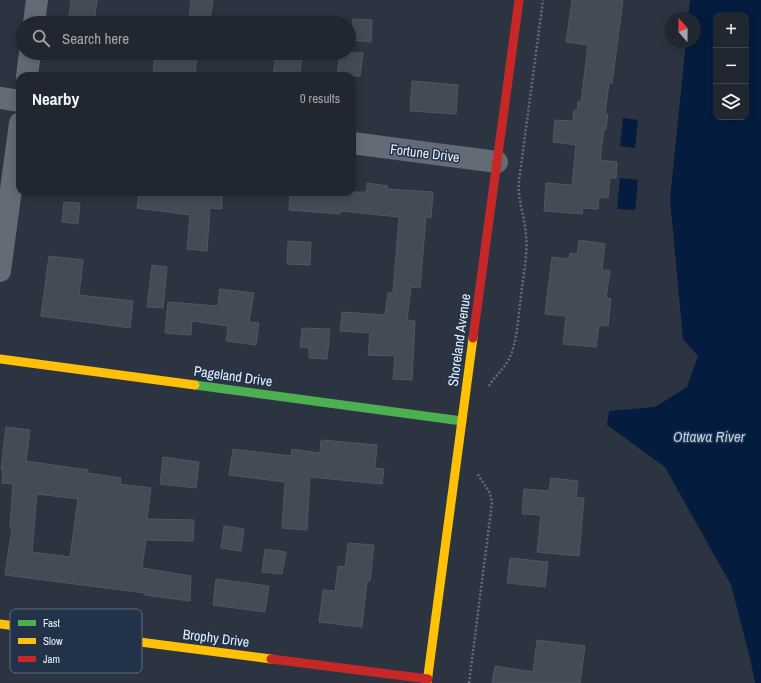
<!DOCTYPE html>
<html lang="en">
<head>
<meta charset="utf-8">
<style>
  :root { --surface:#202730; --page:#282f38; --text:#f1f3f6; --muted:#a2a5ab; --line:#3d444c }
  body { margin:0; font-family:"Archivo Narrow",sans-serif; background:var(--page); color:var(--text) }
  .controls { position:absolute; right:12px; top:12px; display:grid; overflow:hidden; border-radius:8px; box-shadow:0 2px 10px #0003 }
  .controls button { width:36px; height:36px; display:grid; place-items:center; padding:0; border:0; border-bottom:1px solid var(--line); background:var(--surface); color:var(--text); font:20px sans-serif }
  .compass { position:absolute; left:665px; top:12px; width:36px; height:36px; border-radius:50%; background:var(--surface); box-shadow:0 2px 10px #0003; rotate:340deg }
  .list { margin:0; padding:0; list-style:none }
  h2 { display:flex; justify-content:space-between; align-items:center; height:52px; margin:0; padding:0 16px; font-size:17px }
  h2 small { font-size:13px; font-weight:400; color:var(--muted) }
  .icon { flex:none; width:22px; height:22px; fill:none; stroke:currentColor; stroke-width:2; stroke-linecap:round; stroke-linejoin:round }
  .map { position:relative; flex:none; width:761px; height:683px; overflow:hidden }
  .search { position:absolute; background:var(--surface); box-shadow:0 2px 10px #0003; left:16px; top:16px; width:340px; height:44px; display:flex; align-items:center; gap:10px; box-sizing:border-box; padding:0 14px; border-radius:22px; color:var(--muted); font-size:15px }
  .panel { position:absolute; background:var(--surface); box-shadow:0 2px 10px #0003; left:16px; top:72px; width:340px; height:124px; border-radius:12px }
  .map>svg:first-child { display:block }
</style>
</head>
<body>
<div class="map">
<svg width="761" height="683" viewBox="0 0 761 683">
  <rect width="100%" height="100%" fill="#2b3440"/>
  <path fill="#041c3e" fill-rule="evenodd" d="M690 0H761V683H755L750 658 731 585 665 467 607 425 609 411 655 407 687 387 698 356 683 339 670 199 686 42H695V18H688ZM716 15H746V117H716Z
    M623 118 638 120 635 148 620 146Z
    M620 178 638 180 635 210 617 209Z"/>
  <path fill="#434b54" stroke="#4f5761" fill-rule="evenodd" d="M71 0H97L94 23H68Z
    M191 0H213L210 20 189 18Z
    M572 0H623L612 83H609L605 114H608L606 129H604L600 160 617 162 616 178H610L608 198 599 197 598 209 583 208 582 214 544 211 546 183 572 185 576 145 553 142 555 120 573 121 574 110 577 111 578 102H581L588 45 566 42Z
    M353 19 372 20 371 42 352 40Z
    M155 53H197L195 76H175L153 73Z
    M340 53H363L360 76H337Z
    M276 54 302 57 299 76H273Z
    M412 81 458 85 456 114 410 111Z
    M367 183 388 186 387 189 433 192 431 218 426 217 420 288 411 287 407 320 415 321 412 380 393 379 395 356 368 355 370 333 340 331 342 312 385 315 388 293H393L399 217 341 211 340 214 289 210 290 192H366Z
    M139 192H222V209L210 208 207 251 187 249 190 215 137 208Z
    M64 202 80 203 78 224 62 222Z
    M579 240 605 244 602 270 610 271 606 298 611 299 608 326 599 325 596 347 563 344 566 316 545 314 552 257 569 259 570 253 577 254Z
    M288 241 311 242 310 265 287 264Z
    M49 256 83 260 79 295 133 301 130 328 41 316Z
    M152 265 167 267 163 308 147 307Z
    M220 289 254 293 249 322 259 323 256 345 226 341 228 326 192 321 191 335 165 333 168 302 218 306Z
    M302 328 330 329 327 359 309 358V348L300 347Z
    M6 427 30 430 26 461 88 470V473L121 478 120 484 151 488 147 519 194 520 193 541 146 540 142 568 191 576 190 601 145 595V593L5 575 12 528 10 527 13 484 2 483 3 469 1 470ZM37 494 78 499 70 557 32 552Z
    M321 440 377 445 375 468 384 469 382 484 310 477 307 530 282 528 285 482 229 475 233 449 291 456 292 449 320 453Z
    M163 457 199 462 196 488 160 484Z
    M551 478 578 481 576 497 584 498 579 556 537 552 541 515 522 514 524 489 549 491Z
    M224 526 244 529 241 551 221 548Z
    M348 543 374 545 370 581H367L362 627 319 622 323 590 335 591 338 566 345 567Z
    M265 549 286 552 282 574 262 572Z
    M510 558 548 562 545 587 507 583Z
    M216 579 269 586 265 612 213 605Z
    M537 640 585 646 580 683H492L495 666 533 672Z"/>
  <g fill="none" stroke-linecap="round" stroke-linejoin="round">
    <path stroke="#666c76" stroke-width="2.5" stroke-dasharray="2 2" stroke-linecap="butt" d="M489 386C495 376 505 368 510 357 518 338 518 316 521 296 523 276 528 255 526 235 525 217 517 199 519 181L543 0
      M469 683 492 503 490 493 477 473"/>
    <path stroke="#646b76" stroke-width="22" d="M34 23 37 0
      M27 76 30 53
      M0 98 20 101
      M352 143 497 162
      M0 271 20 123"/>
    <path stroke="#4caf50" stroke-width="9" d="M195 385 462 421"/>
    <path stroke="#ffc107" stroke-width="9" d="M0 359 195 385
      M0 624 271 659
      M427 683 473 338"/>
    <path stroke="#c62828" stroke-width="9" d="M473 338 519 0
      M271 659 428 679"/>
  </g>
  <g text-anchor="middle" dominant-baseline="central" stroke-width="3" stroke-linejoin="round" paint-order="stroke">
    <g font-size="14" fill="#e4effd" stroke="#223349">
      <text transform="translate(425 153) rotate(7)">Fortune Drive</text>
      <text transform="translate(459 340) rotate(-82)">Shoreland Avenue</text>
      <text transform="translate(233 376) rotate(8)">Pageland Drive</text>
      <text transform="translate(216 638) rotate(7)">Brophy Drive</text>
    </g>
    <g font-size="15" font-style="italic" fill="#b9d1f0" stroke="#223349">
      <text x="709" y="436">Ottawa River</text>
    </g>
  </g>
  <rect x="10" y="609" width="132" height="64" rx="6" fill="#223349" stroke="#5c6b7f" stroke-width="1"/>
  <rect x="18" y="620" width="18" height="6" fill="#4caf50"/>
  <rect x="18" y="638" width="18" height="6" fill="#ffc107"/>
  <rect x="18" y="656" width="18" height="6" fill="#c62828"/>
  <g font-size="11" fill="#e4effd">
    <text x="43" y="627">Fast</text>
    <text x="43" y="645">Slow</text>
    <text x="43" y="663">Jam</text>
  </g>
</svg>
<div class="controls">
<button>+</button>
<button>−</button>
<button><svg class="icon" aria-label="layers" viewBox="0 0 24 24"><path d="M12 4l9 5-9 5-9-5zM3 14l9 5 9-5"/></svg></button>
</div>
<svg class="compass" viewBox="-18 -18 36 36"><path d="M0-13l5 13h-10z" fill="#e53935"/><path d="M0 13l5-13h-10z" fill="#a2a5ab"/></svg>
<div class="search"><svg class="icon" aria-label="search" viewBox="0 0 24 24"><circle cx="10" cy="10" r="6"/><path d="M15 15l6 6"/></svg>Search here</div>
<section class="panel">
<h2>Nearby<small>0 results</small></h2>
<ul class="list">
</ul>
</section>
</div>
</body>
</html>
